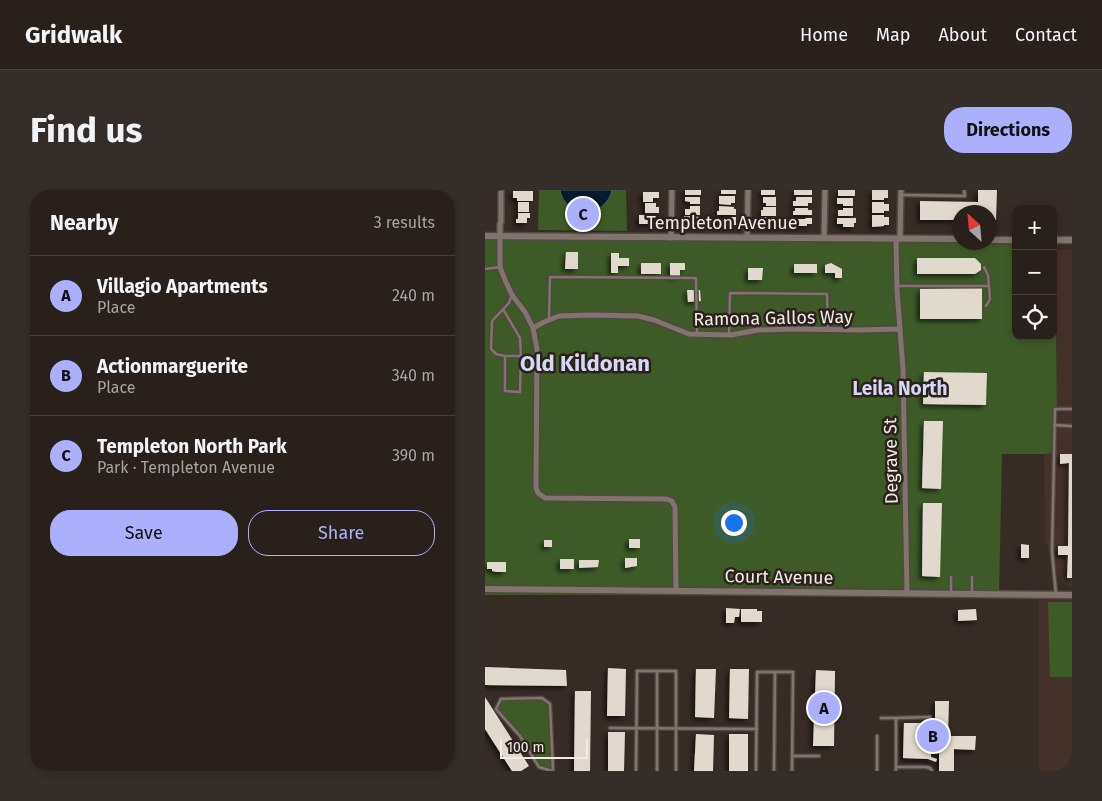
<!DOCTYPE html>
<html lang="en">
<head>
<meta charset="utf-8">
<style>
  :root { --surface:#29201c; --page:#352d29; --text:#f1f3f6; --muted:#a5a3a3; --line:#453e3b; --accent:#acaffb }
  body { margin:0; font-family:"Fira Sans",sans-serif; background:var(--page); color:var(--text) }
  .controls { position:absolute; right:15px; top:15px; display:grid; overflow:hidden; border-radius:10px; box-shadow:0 2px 8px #0003 }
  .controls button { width:45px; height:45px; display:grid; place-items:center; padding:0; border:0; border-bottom:1px solid var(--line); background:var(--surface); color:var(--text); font:25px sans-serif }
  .compass { position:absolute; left:467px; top:15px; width:45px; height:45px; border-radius:50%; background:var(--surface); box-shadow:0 2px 8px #0003; rotate:334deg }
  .scale { position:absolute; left:15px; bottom:12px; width:88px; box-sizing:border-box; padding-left:5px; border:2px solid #f1eae6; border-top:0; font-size:14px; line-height:18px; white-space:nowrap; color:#f1eae6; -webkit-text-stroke:4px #2c221d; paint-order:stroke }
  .you { position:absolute; left:248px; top:332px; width:18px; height:18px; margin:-12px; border:4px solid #fff; border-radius:50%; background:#1a73e8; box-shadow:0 0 0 8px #1a73e833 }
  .badge { display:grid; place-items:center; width:32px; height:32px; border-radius:50%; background:var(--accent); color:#111; font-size:16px; font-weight:700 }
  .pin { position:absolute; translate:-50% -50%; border:2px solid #fff; box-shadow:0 1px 5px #0006 }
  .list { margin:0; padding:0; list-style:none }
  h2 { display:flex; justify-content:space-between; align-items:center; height:65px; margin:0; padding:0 20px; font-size:21px }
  h2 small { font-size:16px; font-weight:400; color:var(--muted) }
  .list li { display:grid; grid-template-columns:32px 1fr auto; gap:15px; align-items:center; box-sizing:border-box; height:80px; padding:0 20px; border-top:1px solid var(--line) }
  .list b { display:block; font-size:19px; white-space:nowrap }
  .list p { margin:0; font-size:16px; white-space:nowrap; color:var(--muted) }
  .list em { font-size:16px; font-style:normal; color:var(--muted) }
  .actions { display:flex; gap:10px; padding:15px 20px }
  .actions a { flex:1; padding:11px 0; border:1px solid var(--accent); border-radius:20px; text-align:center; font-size:18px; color:var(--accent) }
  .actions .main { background:var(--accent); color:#111 }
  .icon { flex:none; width:28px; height:28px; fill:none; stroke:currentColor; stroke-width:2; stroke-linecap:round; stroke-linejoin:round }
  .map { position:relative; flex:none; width:587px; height:581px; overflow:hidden; border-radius:20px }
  header { display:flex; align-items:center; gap:30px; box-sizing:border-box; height:70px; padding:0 25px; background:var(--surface); border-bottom:1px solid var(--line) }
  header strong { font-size:24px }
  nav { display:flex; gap:28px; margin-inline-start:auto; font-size:18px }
  .intro { display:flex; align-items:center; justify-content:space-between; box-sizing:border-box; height:120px; padding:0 30px }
  h1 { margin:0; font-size:35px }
  .button { padding:12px 22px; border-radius:20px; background:var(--accent); color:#111; font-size:18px; font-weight:700 }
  main { display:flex; gap:30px; padding:0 30px }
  aside { flex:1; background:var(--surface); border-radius:20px; box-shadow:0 2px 8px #0003 }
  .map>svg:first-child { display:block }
</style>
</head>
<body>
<header>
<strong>Gridwalk</strong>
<nav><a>Home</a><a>Map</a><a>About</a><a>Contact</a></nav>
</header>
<div class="intro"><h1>Find us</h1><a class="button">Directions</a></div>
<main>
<aside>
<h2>Nearby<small>3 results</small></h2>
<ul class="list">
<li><span class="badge">A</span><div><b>Villagio Apartments</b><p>Place</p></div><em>240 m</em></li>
<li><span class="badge">B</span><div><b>Actionmarguerite</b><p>Place</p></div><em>340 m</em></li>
<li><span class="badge">C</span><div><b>Templeton North Park</b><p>Park · Templeton Avenue</p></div><em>390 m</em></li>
</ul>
<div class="actions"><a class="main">Save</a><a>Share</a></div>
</aside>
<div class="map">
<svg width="587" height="581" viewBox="0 0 587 581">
  <defs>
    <filter id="shadow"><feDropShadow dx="-3" dy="3" stdDeviation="2.5" flood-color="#0009"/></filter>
  </defs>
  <rect width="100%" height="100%" fill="#372b26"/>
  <path fill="#44322a" d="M587 59V217H572L571 60Z
    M582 222H587V399L577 392 569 376 560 349 559 229Z
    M554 410H587V581H554Z"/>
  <path fill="#3e5b27" d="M54 0H141L142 41 53 40Z
    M0 46 474 49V52H504L531 50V146H568V50H570L572 217 570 219 569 263 558 264H517L514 404 0 405Z
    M563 412H587V487H565Z
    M56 510 63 515 66 579 56 576 37 546 13 519 17 511Z"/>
  <path fill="#041b2b" stroke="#4b5963" d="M75 0H127C120 30 80 28 75 0Z"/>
  <path fill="#e1d9cd" filter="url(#shadow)" d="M200 0H216V5H200Z
    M236 0H251V4H236Z
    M276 0H290V5H276Z
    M309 0H327V5H309Z
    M353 0H370V6H353Z
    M387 0H403V8H399V10H387Z
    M493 0H512L511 30H504V22H474V30H435V11L493 12Z
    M28 1H48V11H32V8H28Z
    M158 2H174V8H168V12H158Z
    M234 6H250V13H246V15L234 14Z
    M200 7H215V14H205V12L200 11Z
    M278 7H291V16H281V13H278Z
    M311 7H327V13H323V16H308V11H311Z
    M352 8H368V16H358V14H352Z
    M33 12H44V22H33Z
    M387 12H399V14H404V21H399V23H387Z
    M160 13H171V17H174V23H160Z
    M205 16H215V25H200V19H205Z
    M234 16 249 17V19H251V25H232V21H234Z
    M278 17H291V26H276V20H278Z
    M310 18H323V20H327V25H308V21H310Z
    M358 18H368V26H353V20H358Z
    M33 23H45V28H42V33H31V29H33Z
    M154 25H173V31H167V34H154Z
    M387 25H399V27H404V35H399V36L387 37Z
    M199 26 215 27V34H205V33H199Z
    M238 27H251V35H238Z
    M275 27 291 28 292 36H281V33H275Z
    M320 28H327V34H322V36H313V29H321Z
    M352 28H371V33H369V37H358V34H352Z
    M81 62H93V79H80Z
    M126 63H134V68H144V76H133V83H126Z
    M432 68H490L496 74V80L490 84H432Z
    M156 73H176V84H156Z
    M185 73H200V80H195V86L185 87Z
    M346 73 357 79V88H350V83H340V75Z
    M309 74H332V83H309Z
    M263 78H278L277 90H263Z
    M497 98V129H435V99Z
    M202 100H215L216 111 203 112Z
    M439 182 502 183 501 215 438 214Z
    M439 231H458L456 299 437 298Z
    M575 264H587V388H582L583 365H573V356H583L584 273 575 274Z
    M438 313H457L455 387 437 386Z
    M144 349H155V358H144Z
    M59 350H67V357H59Z
    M536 354 544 355V368H536Z
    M140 368H152V376L140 378Z
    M75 369H89V379H75Z
    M94 370H114L113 377 94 378Z
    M2 372H21V382H12L7 381V379H2Z
    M241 418 255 419 254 427H250L249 433H241Z
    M256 419H272V421H277V432H256Z
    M491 419 492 430 473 431V420Z
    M0 477 81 480 82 496 0 495Z
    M123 478 141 479 140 526H122Z
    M211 479H231L229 528 210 527Z
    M245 479H264L263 529 244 528Z
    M331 480 350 481 349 556H328Z
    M90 501H106L105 581H89Z
    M0 507 44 576 36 581H27L0 539Z
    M450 511H464L463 546H491L490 560 469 559V581H454V560H446V567L452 569 451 572 443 569 418 568 419 533H435V535H445V540H450Z
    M123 542H140L139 581H123Z
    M211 544 229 545 228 581H209Z
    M244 544H263V581H244Z"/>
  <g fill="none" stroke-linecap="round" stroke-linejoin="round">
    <g stroke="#514743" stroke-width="5">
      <path id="service" d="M417 5 480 6 479 0
        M0 79 15 77
        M412 96H504L503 85 499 77
        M501 116 505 109 504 96
        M18 119 35 148 36 166 35 202 20 201V166L11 164 6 159 7 131 24 113 26 107
        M64 128 65 87 211 88 212 144
        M244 144 245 103 342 104 343 139
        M20 166H36
        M569 235 587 236
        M466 402V387
        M487 403V387
        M571 404 567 362 570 219H587
        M396 528H411
        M125 538 272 539
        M392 546V581
        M307 566H334
        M411 577V528L445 527
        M67 581 54 577 35 546 11 519 16 509 57 508 65 514 68 581
        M151 581 152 481H191V581
        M172 581V481
        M271 581 272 482H308L307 581
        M289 581 290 482
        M411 581V577H441L445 578 447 581"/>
    </g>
    <g stroke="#514743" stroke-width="8">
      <path id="minor" d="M16 0V32L15 34V77L20 90 27 105 40 122 48 138 52 159 51 297 53 303 60 308 181 309 187 311 190 317 191 401
        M186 48 187 0
        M262 48 263 0
        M339 49 340 0
        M411 49 412 100 418 179 422 403
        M415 49 416 0
        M48 138 59 132 74 126 106 125 153 126 169 130 204 144 246 145 273 140 308 139 375 140 414 139"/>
    </g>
    <g stroke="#514743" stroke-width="9">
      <path id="tertiary" d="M0 46 474 49
        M504 50H531
        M568 50H587
        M0 399 587 405"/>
    </g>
    <use href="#service" stroke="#81746d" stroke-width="2.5"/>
    <use href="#minor" stroke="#81746d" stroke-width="5"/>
    <use href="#tertiary" stroke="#81746d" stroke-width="6"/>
  </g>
  <g text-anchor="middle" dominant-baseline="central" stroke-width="5" stroke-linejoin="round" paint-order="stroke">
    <g font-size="18" fill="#f1eae6" stroke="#2c221d">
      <text x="237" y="33">Templeton Avenue</text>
      <text transform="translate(288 128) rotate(-1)">Ramona Gallos Way</text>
      <text transform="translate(406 271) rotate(-91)">Degrave St</text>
      <text transform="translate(294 387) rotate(1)">Court Avenue</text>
    </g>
    <g font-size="19" font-weight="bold" fill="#d5d7f4" stroke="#2c221d">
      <text x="415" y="198">Leila North</text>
    </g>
    <g font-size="22" font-weight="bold" fill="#d5d7f4" stroke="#2c221d">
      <text x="100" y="173">Old Kildonan</text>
    </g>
  </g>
</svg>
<div class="controls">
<button>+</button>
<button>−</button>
<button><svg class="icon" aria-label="locate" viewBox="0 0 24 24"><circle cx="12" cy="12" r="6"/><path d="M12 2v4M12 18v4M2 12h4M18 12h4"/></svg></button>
</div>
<svg class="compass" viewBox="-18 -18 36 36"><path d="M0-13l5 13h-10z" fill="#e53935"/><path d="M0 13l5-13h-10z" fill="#a5a3a3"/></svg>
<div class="scale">100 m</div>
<div class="you"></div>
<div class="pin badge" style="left:339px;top:518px">A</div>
<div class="pin badge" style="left:448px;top:546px">B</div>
<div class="pin badge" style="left:98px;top:24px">C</div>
</div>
</main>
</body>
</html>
